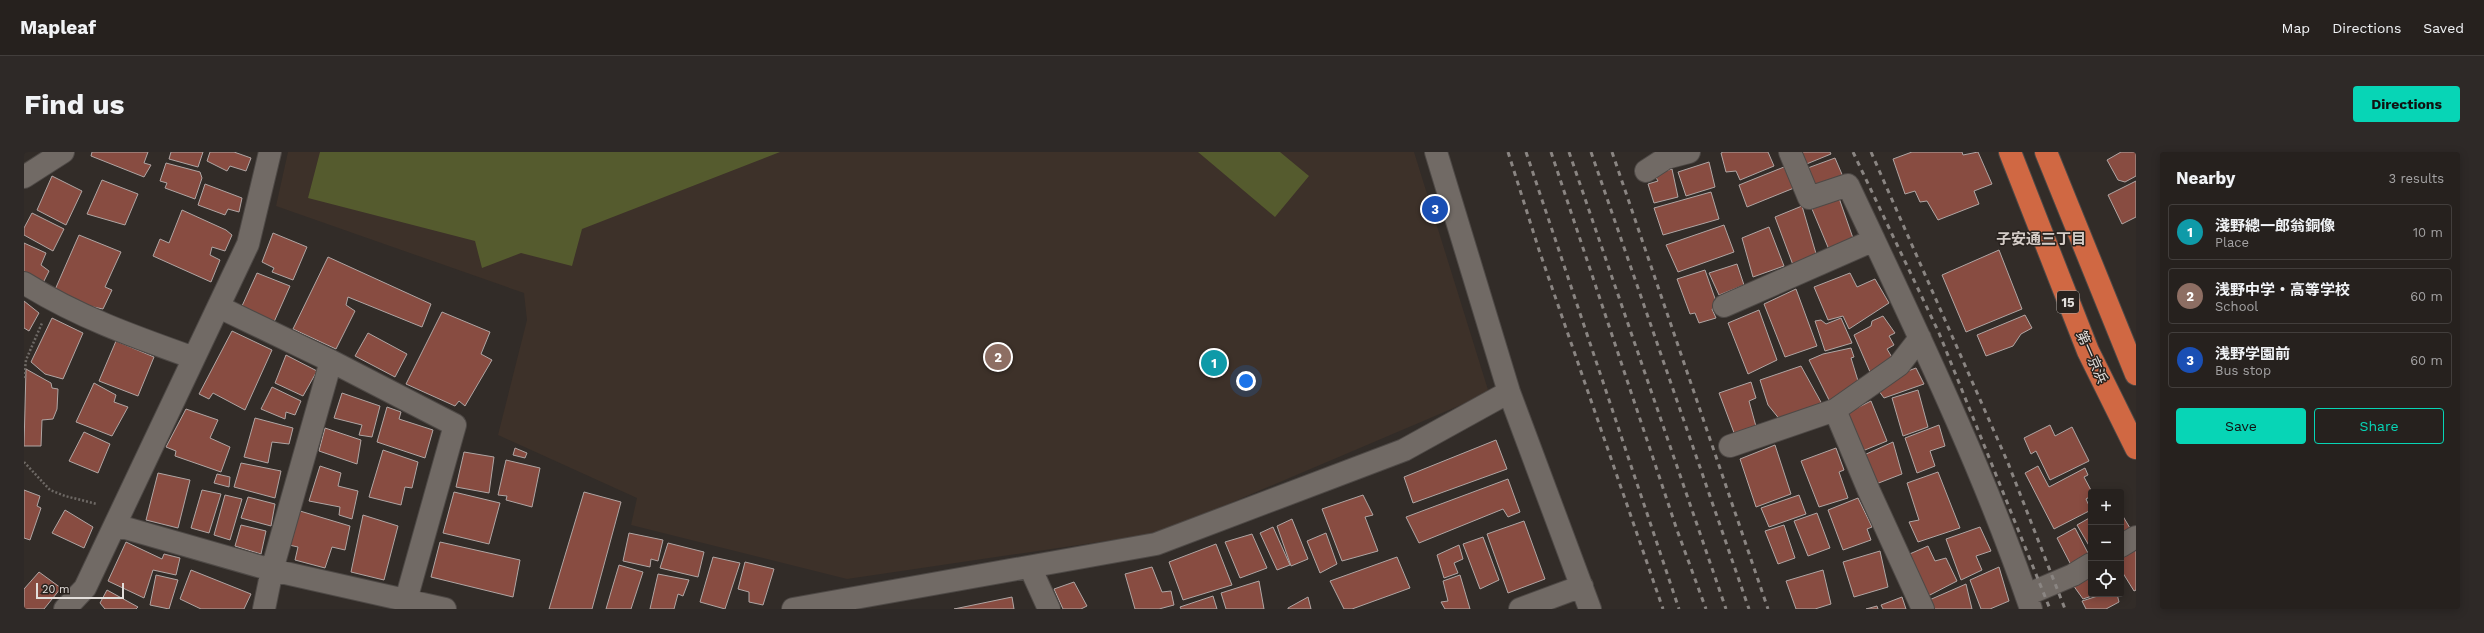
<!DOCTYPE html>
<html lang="en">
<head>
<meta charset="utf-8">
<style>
  :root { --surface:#26211e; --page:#2e2927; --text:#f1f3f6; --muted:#a4a3a4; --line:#423e3c; --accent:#07d5b6 }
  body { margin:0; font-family:"Work Sans","Noto Sans JP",sans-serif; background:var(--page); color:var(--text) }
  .controls { position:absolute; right:12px; bottom:12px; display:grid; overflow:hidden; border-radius:4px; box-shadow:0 2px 10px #0003 }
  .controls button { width:36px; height:36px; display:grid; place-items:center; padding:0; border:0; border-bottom:1px solid var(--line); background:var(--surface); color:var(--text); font:20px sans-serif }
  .scale { position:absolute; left:12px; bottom:10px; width:88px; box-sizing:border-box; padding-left:4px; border:2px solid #e2dedb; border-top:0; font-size:11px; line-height:14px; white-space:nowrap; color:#e2dedb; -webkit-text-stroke:3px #28221e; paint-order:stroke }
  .you { position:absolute; left:1222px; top:229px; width:14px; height:14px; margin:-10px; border:3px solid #fff; border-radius:50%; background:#1a73e8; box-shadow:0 0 0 6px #1a73e833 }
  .badge { display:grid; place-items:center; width:26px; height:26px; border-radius:50%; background:var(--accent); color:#fff; font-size:13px; font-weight:700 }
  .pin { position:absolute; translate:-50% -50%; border:2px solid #fff; box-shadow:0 1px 4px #0006 }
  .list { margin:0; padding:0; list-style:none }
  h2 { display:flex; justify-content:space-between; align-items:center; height:52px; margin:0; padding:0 16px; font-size:17px }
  h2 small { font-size:13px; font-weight:400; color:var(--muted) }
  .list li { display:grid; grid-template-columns:26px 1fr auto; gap:12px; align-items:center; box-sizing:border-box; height:56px; margin:0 8px 8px; padding:0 8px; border:1px solid var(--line); border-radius:4px }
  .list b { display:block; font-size:15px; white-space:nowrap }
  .list p { margin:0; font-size:13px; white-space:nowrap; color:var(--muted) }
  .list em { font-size:13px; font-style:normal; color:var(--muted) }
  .actions { display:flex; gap:8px; padding:12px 16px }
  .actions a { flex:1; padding:9px 0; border:1px solid var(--accent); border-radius:4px; text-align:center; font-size:14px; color:var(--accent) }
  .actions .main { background:var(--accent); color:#111 }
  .icon { flex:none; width:22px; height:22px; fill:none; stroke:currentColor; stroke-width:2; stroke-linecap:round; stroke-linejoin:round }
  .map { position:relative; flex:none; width:2112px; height:457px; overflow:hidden; border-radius:4px }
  header { display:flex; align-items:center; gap:24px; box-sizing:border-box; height:56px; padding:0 20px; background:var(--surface); border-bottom:1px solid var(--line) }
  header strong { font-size:19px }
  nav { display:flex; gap:22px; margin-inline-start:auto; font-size:14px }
  .intro { display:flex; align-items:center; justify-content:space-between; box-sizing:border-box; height:96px; padding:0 24px }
  h1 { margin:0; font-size:28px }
  .button { padding:10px 18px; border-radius:4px; background:var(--accent); color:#111; font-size:14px; font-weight:700 }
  main { display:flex; gap:24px; padding:0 24px }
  aside { flex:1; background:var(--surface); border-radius:4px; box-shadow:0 2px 10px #0003 }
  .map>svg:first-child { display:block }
</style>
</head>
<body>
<header>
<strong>Mapleaf</strong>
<nav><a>Map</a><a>Directions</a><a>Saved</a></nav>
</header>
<div class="intro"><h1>Find us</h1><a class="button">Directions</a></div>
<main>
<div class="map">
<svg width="2112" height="457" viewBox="0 0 2112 457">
  <rect width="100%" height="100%" fill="#322c28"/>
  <path fill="#3d3129" d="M264 0H1390L1465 241 1136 381 823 427 607 373 613 346 474 283 503 168 500 141 252 54Z"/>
  <path fill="#555b2e" d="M296 0H756L558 77 548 114 497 101 458 116 451 89 284 46Z
    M1174 0H1256L1285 24 1251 65Z"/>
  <path fill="#884c41" stroke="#b0a6a4" d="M68 0H124L120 11 127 13 120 25 67 4Z
    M147 0H179L174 15 145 7Z
    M186 0H210L227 6 222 19 206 14 203 19 183 9Z
    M1699 0H1744L1750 14 1716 28 1712 19 1702 20 1697 1Z
    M1773 0H1806L1807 2 1780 13Z
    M1888 0H1938L1939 3 1954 0 1968 32 1950 39 1955 52 1914 68 1903 49 1896 50 1891 39 1881 42 1869 7Z
    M2097 0H2112V24L2101 30 2094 28 2083 8Z
    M1811 6 1820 27 1791 40 1781 17Z
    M1685 10 1691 35 1662 44 1654 20Z
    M142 11 176 20 178 26 171 47 141 36 143 31 136 29Z
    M1760 15 1770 36 1723 55 1715 33Z
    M1648 17 1654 45 1630 51 1624 32 1634 29 1630 22Z
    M28 24 58 39 42 73 13 58Z
    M78 28 114 42 101 73 63 62Z
    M2112 29V65L2098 72 2084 43Z
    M181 32 218 46 215 60 204 57 201 63 174 53Z
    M1687 40 1695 67 1639 83 1630 56Z
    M1815 46 1830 89 1806 100 1788 57Z
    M1778 54 1793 105 1769 113 1751 65Z
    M158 58 202 78 208 83 201 99 188 95 186 103 196 108 187 130 129 104 136 87 145 91Z
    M8 61 40 77 29 99 0 83V76Z
    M1700 73 1710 100 1654 120 1642 93Z
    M1745 75 1760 114 1729 125 1718 86Z
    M249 81 283 95 269 128 248 120 250 116 238 110Z
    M55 83 97 100 81 135 88 138 79 157 50 151 30 140Z
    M0 91 22 101 17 113 25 119 18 133 0 123Z
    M1975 98 1998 157 1942 180 1918 123Z
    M304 105 407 152 398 175 324 145 322 153 331 159 312 197 269 177Z
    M1713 112 1720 133 1695 143 1685 121Z
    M1681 118 1694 155 1688 157 1692 166 1675 171 1671 161 1666 162 1653 127Z
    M233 121 266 134 250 170 218 154Z
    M1826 121 1833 135 1851 127 1865 151 1825 177 1819 164 1804 168 1790 135Z
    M1772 137 1793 194 1761 205 1740 152Z
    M0 149 15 161 5 179 0 176Z
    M1735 158 1753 208 1724 222 1704 171Z
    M418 160 466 180 457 202 468 208 441 254 435 249 431 254 382 232Z
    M2001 163 2008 176 1997 182 1989 194 1962 204 1953 183Z
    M1859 164 1871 181 1865 184 1870 193 1863 197 1869 207 1846 220 1830 183 1847 174 1848 169Z
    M28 166 59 181 39 227 21 222 7 210Z
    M1817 166 1828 191 1801 199 1791 169 1797 168 1802 172Z
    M208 179 248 198 221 258 189 241 185 247 175 242Z
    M344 181 383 202 371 225 331 204Z
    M92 189 130 205 114 244 75 229Z
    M1827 196 1830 205 1827 206 1835 232 1806 250 1785 208 1799 202Z
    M262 203 293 219 279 244 251 231Z
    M1777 214 1798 252 1761 274 1744 253 1736 228Z
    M1892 216 1900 232 1860 246 1852 235 1865 226Z
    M2 217 27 231 28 236 34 237 33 257 29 267 18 268 17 294H0Z
    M1727 230 1732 246 1725 249 1733 278 1712 286 1695 241Z
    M70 231 92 243 90 250 104 255 88 284 52 270Z
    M248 235 277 249 271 263 262 260 261 267 237 257Z
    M1894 238 1904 275 1879 284 1868 246Z
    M318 241 356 254 348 285 335 283 338 273 310 266Z
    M1847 249 1863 289 1836 300 1821 262Z
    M363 255 377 260 375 267 409 278 401 306 353 290Z
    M162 257 194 268 186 286 206 295 197 320 151 304 152 299 142 295Z
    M231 266 269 276 265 292 248 290 244 311 220 305Z
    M1915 273 1921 294 1906 299 1911 314 1893 321 1881 286Z
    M2026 273 2031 284 2048 275 2065 309 2026 328 2012 299 2007 302 2000 286Z
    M301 276 337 288 333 312 295 299Z
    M60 280 86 292 74 321 45 309Z
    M1472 288 1483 317 1389 351 1380 325Z
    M1869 290 1878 322 1852 332 1840 303Z
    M1751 293 1767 342 1732 355 1716 307Z
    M491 296 503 301 501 306 489 303Z
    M1812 296 1820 318 1815 320 1824 346 1795 355 1777 309Z
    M359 298 394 310 388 336 381 335 377 353 345 345Z
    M440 300 470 305 465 341 432 335Z
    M482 308 516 316 508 355 482 348 483 344 474 343Z
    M217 311 257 319 251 346 210 335Z
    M296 314 317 321 314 334 334 339 328 367 315 363 316 355 285 349Z
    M2014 314 2025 335 2061 316 2064 323 2060 325 2068 340 2067 344 2062 347 2067 358 2030 377 2001 321Z
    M1914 320 1936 376 1894 390 1885 370 1895 368 1883 331Z
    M134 321 166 328 154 376 122 368Z
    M193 322 206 325 205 335 190 331Z
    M1484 327 1496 360 1484 365 1479 357 1395 391 1382 365Z
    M0 338 16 344 13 354 17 356 6 388 0 386Z
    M178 338 197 342 185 381 167 376Z
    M430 340 476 351 465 392 419 381Z
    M560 340 597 350 568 457H525Z
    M201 343 218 347 206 388 190 383Z
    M1339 343 1349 363 1341 365 1354 399 1318 409 1298 357Z
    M1775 343 1782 362 1745 375 1737 356Z
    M224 345 251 352 247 374 217 366Z
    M1834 346 1848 375 1843 377 1847 388 1819 398 1804 358Z
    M41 358 69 375 60 396 28 381Z
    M276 359 326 374 321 398 308 395 301 416 271 408 274 395 265 393Z
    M1793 361 1806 396 1784 404 1770 369Z
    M2097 361 2106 376 2097 382Z
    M339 363 374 374 360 428 327 420Z
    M2067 365V397L2053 373Z
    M1268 367 1284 407 1267 414 1253 374Z
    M1500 369 1521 427 1484 441 1463 382Z
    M217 373 242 379 237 402 211 394Z
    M1760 373 1771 406 1754 412 1741 379Z
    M1249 375 1266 413 1253 418 1236 381Z
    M1956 375 1967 399 1952 404 1958 418 1937 428 1922 387Z
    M2051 376 2065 403 2047 413 2033 386Z
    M605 381 639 388 634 409 627 407 626 415 599 409Z
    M1302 381 1313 412 1296 421 1283 389Z
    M1228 382 1243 416 1216 426 1201 390Z
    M1459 385 1475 428 1456 437 1439 392Z
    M102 390 138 407 140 402 156 406 152 423 129 418 120 446 84 429Z
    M416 390 496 408 489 445 407 425Z
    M644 391 680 400 674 425 636 416Z
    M1192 392 1208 433 1159 448 1145 410Z
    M1435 393 1439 407 1430 411 1434 421 1420 426 1413 403Z
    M1904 394 1911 409 1922 406 1933 429 1902 445 1881 404Z
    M2112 395V438L2110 439 2097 418V402Z
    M1856 399 1864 435 1830 445 1819 410Z
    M689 405 716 411 701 457 676 450Z
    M1373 405 1386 436 1328 457H1320L1306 429Z
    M721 410 750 417 739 453 725 450V440L714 437Z
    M595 413 619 420 607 457H582Z
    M1128 415 1138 440 1147 439 1150 453 1135 457H1111L1101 422Z
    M1975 415 1985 449 1966 457H1957L1946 428Z
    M167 418 227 442 220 457H177L156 447Z
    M1799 418 1807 452 1791 457H1772L1762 429Z
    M15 420 37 436 20 457H0V437Z
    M634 422 665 428 659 444 654 442 650 457H626Z
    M132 423 154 428 145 457 126 453Z
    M1436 423 1446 457H1421L1417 450 1424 449 1419 429Z
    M2067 423V442H2074L2059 447 2049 433Z
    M1235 429 1240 457H1202L1197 441Z
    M1050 430 1063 454 1057 457H1039L1030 437Z
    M1942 432 1948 457H1907L1903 449Z
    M83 438 114 455 112 457H81L76 451Z
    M2093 442 2095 450 2082 457H2062L2058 449 2080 442Z
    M1189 444 1193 457H1157L1156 455Z
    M988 445 990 457H930Z
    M1284 445 1287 457H1264V456Z
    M1878 445 1882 457H1859L1857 453Z
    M1853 454 1854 457H1842Z"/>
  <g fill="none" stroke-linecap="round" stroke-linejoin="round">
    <g stroke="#4e4946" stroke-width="24">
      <path id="minor" d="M1412 0 1485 240 1566 457
        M1766 0 1785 46 1824 33 1850 88
        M1622 19 1642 6 1665 0
        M0 25 39 0
        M0 131C54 165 111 185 170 206
        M1700 154 1850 88C1907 209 1964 331 2007 457
        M195 155 307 209 248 418 240 457
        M307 209 431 273 382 448
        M1811 258 1845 339 1899 457
        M1706 294 1811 258 1875 213 1896 186
        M91 373 248 418 421 457
        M2097 394 2112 385
        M1006 415 1025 457
        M2002 443 2049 423 2067 412
        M41 457 61 436 224 92 246 0
        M769 457 1132 392 1380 298 1485 240
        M1496 457 1558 434"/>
    </g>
    <g stroke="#4e4946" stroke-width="24">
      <path id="highway" d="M1986 0 2064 199 2112 296
        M2022 0 2112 222"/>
    </g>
    <path stroke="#6e6965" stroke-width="2.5" stroke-dasharray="2 2" stroke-linecap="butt" d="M0 226 2 208 18 171
      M0 310 26 338 41 344 73 352"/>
    <use href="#minor" stroke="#716a65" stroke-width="22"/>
    <use href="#highway" stroke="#d06843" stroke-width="22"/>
    <path stroke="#8a8582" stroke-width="3" stroke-dasharray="5 5" stroke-linecap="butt" d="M1484 0 1515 98 1639 457
      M1502 0 1655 457
      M1527 0 1653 378 1682 457
      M1545 0 1702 457
      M1567 0 1725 457
      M1588 0 1744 457
      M1829 0 1915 181 2026 457
      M1847 0 1984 311 2041 457"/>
  </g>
  <g text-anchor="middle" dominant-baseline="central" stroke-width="3" stroke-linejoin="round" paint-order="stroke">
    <rect fill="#28221e" stroke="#aaa6a2" stroke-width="1" x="2033" y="139" width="22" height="22" rx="3"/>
    <g font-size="13" font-weight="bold" fill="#e2dedb">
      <text x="2044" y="150">15</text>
    </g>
    <g font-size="14" fill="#e2dedb" stroke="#28221e">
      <text transform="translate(2068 205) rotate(66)">第一京浜</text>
    </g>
    <g font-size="15" font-weight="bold" fill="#d4ccc7" stroke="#28221e">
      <text x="2017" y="87">子安通三丁目</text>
    </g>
  </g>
</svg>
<div class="controls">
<button>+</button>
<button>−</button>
<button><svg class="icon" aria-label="locate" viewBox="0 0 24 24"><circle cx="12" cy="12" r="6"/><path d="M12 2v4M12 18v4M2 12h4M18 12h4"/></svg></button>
</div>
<div class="scale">20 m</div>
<div class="you"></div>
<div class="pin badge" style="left:1190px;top:211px;background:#0f9aa8">1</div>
<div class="pin badge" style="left:974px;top:205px;background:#8d6e63">2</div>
<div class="pin badge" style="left:1411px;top:57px;background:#1a4fb4">3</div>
</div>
<aside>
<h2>Nearby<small>3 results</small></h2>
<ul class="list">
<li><span class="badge" style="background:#0f9aa8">1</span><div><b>淺野總一郎翁銅像</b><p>Place</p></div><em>10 m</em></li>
<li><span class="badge" style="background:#8d6e63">2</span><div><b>浅野中学・高等学校</b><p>School</p></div><em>60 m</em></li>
<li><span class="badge" style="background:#1a4fb4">3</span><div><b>浅野学園前</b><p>Bus stop</p></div><em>60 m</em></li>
</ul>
<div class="actions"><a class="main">Save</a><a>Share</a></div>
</aside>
</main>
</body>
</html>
